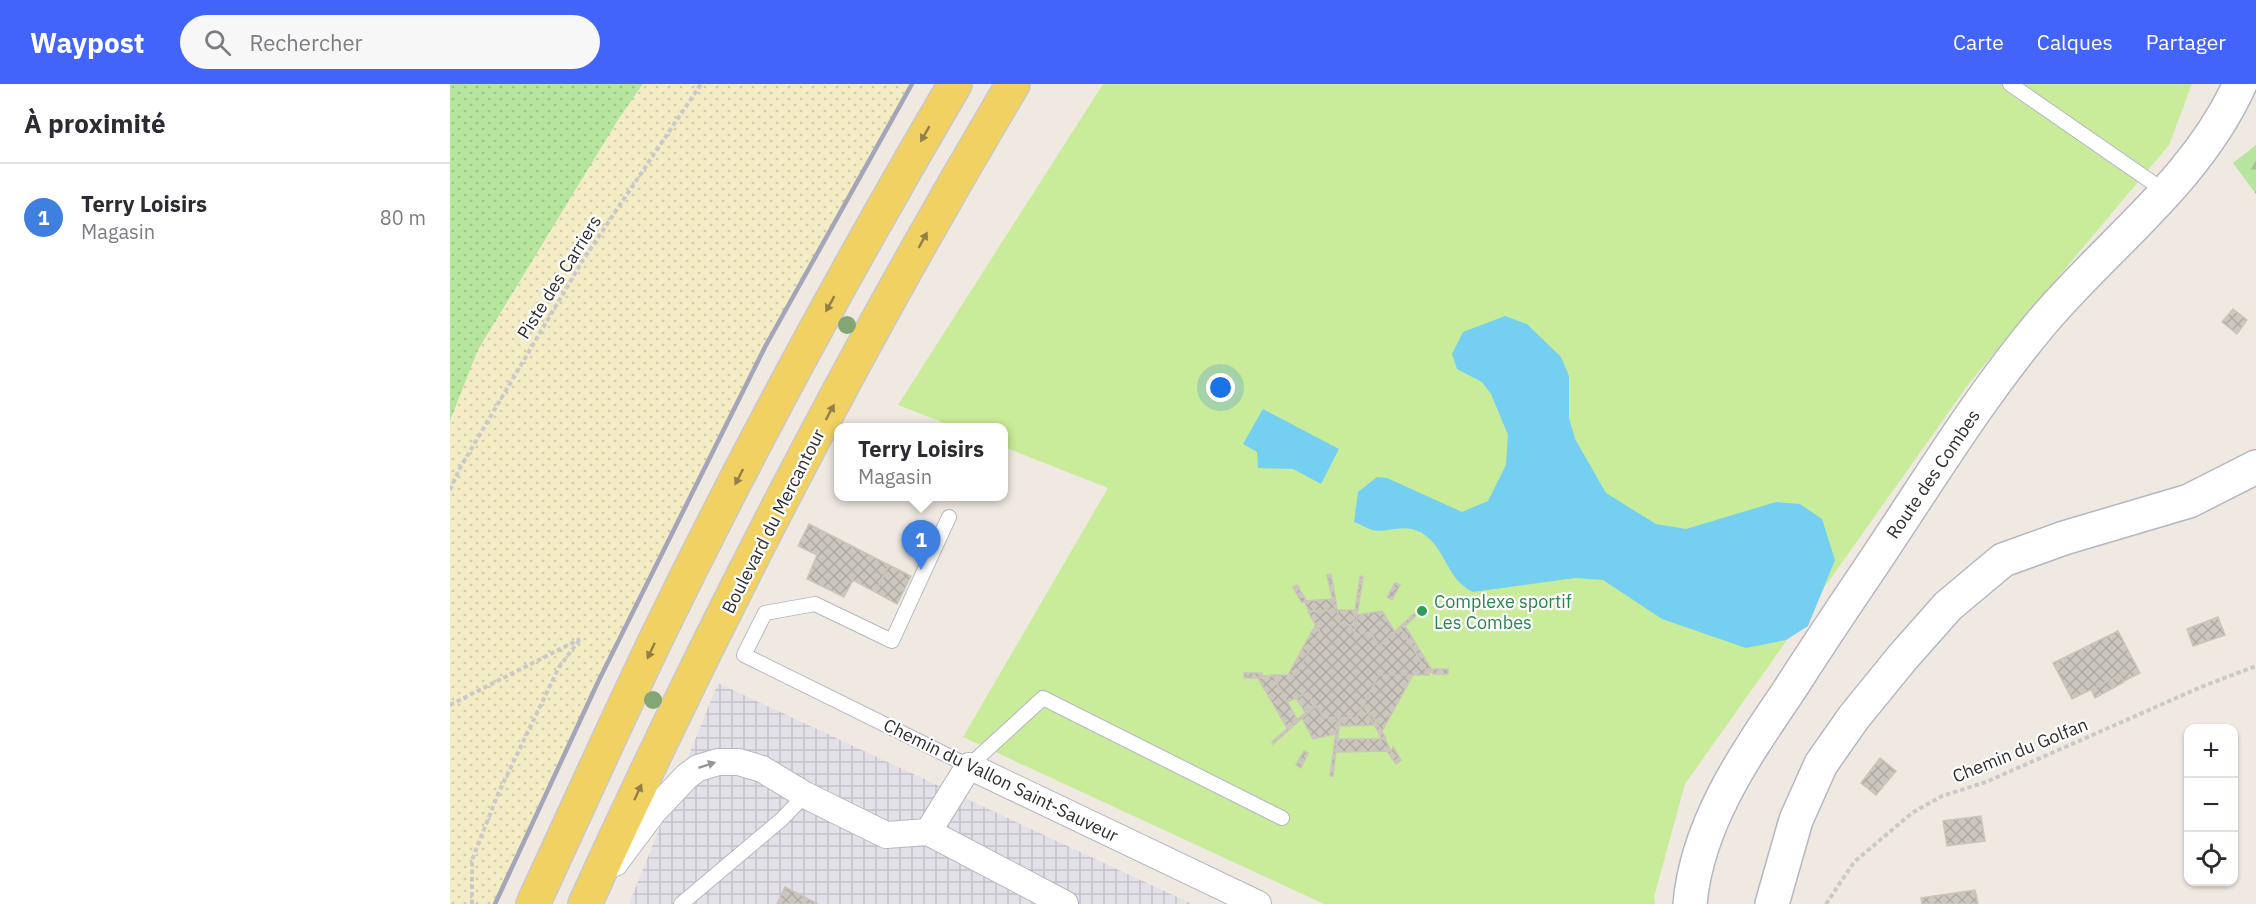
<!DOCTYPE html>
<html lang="fr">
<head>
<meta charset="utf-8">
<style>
  :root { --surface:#fff; --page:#f7f7f7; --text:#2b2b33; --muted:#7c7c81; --line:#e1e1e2; --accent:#4264fb }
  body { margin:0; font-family:"IBM Plex Sans",sans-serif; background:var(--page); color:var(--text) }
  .controls { position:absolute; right:18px; bottom:18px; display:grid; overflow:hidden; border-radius:12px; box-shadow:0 2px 4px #0004 }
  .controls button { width:54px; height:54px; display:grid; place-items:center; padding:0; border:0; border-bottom:2px solid var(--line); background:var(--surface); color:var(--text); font:30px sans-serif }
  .you { position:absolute; left:771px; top:304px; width:21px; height:21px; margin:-15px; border:4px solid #fff; border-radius:50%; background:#1a73e8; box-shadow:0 0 0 9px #1a73e833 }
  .badge { display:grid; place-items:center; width:39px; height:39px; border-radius:50%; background:var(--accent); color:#fff; font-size:20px; font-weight:700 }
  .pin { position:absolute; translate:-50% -50px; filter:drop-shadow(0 2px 3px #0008) }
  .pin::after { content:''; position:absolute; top:32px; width:21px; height:18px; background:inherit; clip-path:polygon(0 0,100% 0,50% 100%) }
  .popup { position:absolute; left:384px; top:339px; width:174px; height:78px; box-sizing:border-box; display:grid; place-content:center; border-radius:12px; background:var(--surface); filter:drop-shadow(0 2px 4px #0005); font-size:20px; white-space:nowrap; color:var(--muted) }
  .popup b { font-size:22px; color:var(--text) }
  .popup::after { content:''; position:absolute; left:50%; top:100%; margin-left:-12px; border:12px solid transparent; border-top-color:var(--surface) }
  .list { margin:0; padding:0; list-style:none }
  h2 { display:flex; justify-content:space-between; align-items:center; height:78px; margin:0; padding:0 24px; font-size:26px }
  h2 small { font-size:20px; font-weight:400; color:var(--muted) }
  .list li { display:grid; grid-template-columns:39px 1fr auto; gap:18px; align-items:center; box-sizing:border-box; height:108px; padding:0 24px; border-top:2px solid var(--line) }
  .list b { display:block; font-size:22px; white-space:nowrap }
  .list p { margin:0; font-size:20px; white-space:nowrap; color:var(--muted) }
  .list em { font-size:20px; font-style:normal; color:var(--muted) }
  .icon { flex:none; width:33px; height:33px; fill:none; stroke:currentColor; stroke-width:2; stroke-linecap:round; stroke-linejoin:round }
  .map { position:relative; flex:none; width:1806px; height:820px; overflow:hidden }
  header { display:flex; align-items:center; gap:36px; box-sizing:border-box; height:84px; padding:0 30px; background:var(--accent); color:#fff }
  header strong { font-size:28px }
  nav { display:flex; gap:33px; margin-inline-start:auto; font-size:21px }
  .search { width:420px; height:54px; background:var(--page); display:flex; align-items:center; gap:15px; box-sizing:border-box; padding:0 21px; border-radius:33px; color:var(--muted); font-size:22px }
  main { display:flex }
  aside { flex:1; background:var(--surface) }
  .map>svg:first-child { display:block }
</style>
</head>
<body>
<header>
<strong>Waypost</strong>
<div class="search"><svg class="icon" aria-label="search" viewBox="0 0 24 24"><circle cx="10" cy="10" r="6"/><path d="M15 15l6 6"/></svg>Rechercher</div>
<nav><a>Carte</a><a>Calques</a><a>Partager</a></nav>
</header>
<main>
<aside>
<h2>À proximité<small></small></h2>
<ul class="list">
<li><span class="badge" style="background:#3f7fe0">1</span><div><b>Terry Loisirs</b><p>Magasin</p></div><em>80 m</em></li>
</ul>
</aside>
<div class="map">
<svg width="1806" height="820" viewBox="0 0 1806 820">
  <defs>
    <pattern id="industrial-grid" width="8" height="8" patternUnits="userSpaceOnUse" patternTransform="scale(1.5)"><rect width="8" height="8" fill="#e3e1e8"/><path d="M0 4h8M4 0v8" fill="none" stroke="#c3c1c7"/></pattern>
    <pattern id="grass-dots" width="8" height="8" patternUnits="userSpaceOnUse" patternTransform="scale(1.5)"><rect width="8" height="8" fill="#b6e59e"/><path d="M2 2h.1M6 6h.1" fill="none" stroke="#9dc588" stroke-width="1.8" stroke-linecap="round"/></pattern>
    <pattern id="forest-firs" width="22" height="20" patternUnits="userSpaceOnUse" patternTransform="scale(1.5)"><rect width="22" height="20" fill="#b6e59e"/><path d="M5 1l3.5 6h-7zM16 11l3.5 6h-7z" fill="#9dc588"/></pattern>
    <pattern id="sand-dots" width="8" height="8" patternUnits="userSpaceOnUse" patternTransform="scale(1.5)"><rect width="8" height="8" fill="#f3ecc5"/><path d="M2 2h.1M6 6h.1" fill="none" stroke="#d1cbaa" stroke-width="1.8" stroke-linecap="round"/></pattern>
    <pattern id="building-cross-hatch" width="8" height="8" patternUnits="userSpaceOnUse" patternTransform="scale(1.5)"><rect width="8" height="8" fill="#cbc7bf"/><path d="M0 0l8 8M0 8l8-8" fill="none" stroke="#afaba4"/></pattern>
  </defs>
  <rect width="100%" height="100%" fill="#efe9e1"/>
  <path fill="url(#industrial-grid)" d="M268 599 742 820H179Z"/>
  <path fill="url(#grass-dots)" d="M0 0H193L170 33 28 266 0 337Z"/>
  <path fill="url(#forest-firs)" d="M1806 61V110L1783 79Z"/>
  <path fill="url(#sand-dots)" d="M193 0H462L315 263 148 598 45 820H0V337L28 266 170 33Z"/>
  <path fill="#c9ec9a" d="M653 0H1742L1719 61 1520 298 1235 700 1204 813 1205 820H874L513 653 658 404 554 363V344L505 343 448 321Z"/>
  <path fill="#75cff0" d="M1055 232 1077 240 1111 273 1119 292V334L1125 355 1156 409 1206 440 1236 445 1326 418 1350 420 1372 435 1385 476 1358 542 1336 556 1296 564 1212 535 1153 496 1125 494 1023 508C995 494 997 465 972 449 953 438 937 450 922 446 916 444 910 440 904 438L908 408 927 393 937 394 1012 428 1038 417 1056 381 1058 351 1041 310 1032 298 1007 285 1002 270 1013 248Z
    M813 325 889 365 871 400 843 385 808 384 807 368 793 360Z"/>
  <path fill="url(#building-cross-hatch)" stroke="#cbc5ba" stroke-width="1.5" d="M1783 225 1797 236 1787 250 1772 238Z
    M359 440 439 481 425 508 403 496 394 513 357 495 367 471 348 462Z
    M439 481 461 492 447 520 425 508Z
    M881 490 890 541H903L910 492 913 493 904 551 921 548 928 563 950 543 979 591H929L914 619 936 654 932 655 913 621 906 634H890L883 692H880L888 633 874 634 866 622 823 660 822 658 865 620 857 609 837 618 822 591H846L870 548 858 528 885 526 877 491Z
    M945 499 950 501 942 516 937 513Z
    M847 501 856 516 852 519 843 503Z
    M882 515 885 526 859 527 854 517Z
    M971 523 973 525 955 542 983 588 978 589 950 543Z
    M887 526H905L903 541H890Z
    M932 527 945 548 928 563 921 548 904 551 907 531Z
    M1768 533 1775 551 1743 562 1737 545Z
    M866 540 870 548 846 591H838Z
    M1668 547 1690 589 1674 597 1670 591 1622 615 1603 579Z
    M983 585H998V590H983Z
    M794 589H812V594H794Z
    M929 591H963L932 647 914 619Z
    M1670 591 1674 598 1645 614 1641 605Z
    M812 592H823L847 635 837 644 808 594Z
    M857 609 865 620 855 628 846 614Z
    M913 621 924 641 890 642V634H906Z
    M866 622 874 634 888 633 886 650 863 655 852 634Z
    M888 655H935L941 667 886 668Z
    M943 663 951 676 946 680 937 667H941Z
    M854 667 858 669 851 684 846 681Z
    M1430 674 1446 687 1426 711 1411 699Z
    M1531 732 1535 757 1497 762 1493 737Z
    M335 803 368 820H327Z
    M1525 806 1528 820H1472L1471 814Z"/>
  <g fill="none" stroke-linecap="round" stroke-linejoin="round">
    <g stroke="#b4b7c1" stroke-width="16">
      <path id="service" d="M1560 0 1716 108
        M499 433 442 557 365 520 315 529 294 571 519 682 593 614 832 734
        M231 820 332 735 355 711"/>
    </g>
    <g stroke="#b4b7c1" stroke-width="28">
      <path id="minor" d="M478 748 615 820
        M165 779 203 728 237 692 248 684 268 678H289L312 685 355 711 436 751 478 748 519 682 808 820"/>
    </g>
    <g stroke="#b4b7c1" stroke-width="36">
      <path id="secondary" d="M1240 820C1247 739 1296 670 1340 605 1366 564 1393 524 1420 484 1476 401 1528 314 1593 237 1660 158 1746 97 1790 0
        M1322 820 1346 736 1371 680 1404 633 1452 574 1498 522 1553 476 1614 454 1739 417 1806 383"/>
    </g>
    <g stroke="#c9c9c9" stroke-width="36">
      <path id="primary" d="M83 820C125 730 165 640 208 551 299 364 399 180 505 0
        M135 820C263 540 405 265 563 0"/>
    </g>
    <path stroke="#c9c9c9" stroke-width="4" stroke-dasharray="4.5 3" stroke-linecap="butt" d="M0 406 10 384 133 176 251 0
      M0 621 130 555
      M22 820V776L48 710 109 583 131 554
      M1376 820 1404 778 1462 729 1492 712 1536 698 1751 603 1806 582"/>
    <use href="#service" stroke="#fff" stroke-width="14"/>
    <use href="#minor" stroke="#fff" stroke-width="26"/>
    <use href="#secondary" stroke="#fff" stroke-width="33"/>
    <use href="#primary" stroke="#f2d163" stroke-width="33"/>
    <path stroke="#a3a6b8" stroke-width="4.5" d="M45 820 148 598 315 263 462 0"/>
  </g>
  <g fill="#84a574">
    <circle cx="397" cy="241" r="9"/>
    <circle cx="203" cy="616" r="9"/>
  </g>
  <defs><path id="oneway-solid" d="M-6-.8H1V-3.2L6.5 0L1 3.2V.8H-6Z" transform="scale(1.5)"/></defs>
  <g fill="#908048">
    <use href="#oneway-solid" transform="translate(475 50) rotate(120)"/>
    <use href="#oneway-solid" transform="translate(473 156) rotate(-61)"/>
    <use href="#oneway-solid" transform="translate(380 220) rotate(119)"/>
    <use href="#oneway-solid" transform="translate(380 328) rotate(-62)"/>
    <use href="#oneway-solid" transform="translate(289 393) rotate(117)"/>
    <use href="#oneway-solid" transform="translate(201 567) rotate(115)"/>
    <use href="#oneway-solid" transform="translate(188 708) rotate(-65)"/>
  </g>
  <use fill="#969696" href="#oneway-solid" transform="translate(257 681) rotate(-18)"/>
  <circle fill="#2e9e5b" stroke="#fff" stroke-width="2" cx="972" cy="527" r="6"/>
  <g text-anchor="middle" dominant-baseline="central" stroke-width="4.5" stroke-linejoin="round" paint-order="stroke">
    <g font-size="18" fill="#2e2e2e" stroke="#fff">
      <text transform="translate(109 193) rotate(-58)">Piste des Carriers</text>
      <text transform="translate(1483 390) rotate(-56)">Route des Combes</text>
      <text transform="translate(323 437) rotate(-63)">Boulevard du Mercantour</text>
      <text transform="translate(1570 666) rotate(-22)">Chemin du Golfan</text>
      <text transform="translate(551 696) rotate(26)">Chemin du Vallon Saint-Sauveur</text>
    </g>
    <g font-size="18" fill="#27864d" stroke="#fff" text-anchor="start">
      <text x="984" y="517">Complexe sportif<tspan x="984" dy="21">Les Combes</tspan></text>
    </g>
  </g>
</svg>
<div class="controls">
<button>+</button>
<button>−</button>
<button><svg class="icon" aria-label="locate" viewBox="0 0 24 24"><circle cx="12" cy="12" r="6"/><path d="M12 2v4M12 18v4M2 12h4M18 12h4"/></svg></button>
</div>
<div class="you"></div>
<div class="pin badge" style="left:471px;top:486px;background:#3f7fe0">1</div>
<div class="popup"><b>Terry Loisirs</b>Magasin</div>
</div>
</main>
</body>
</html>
